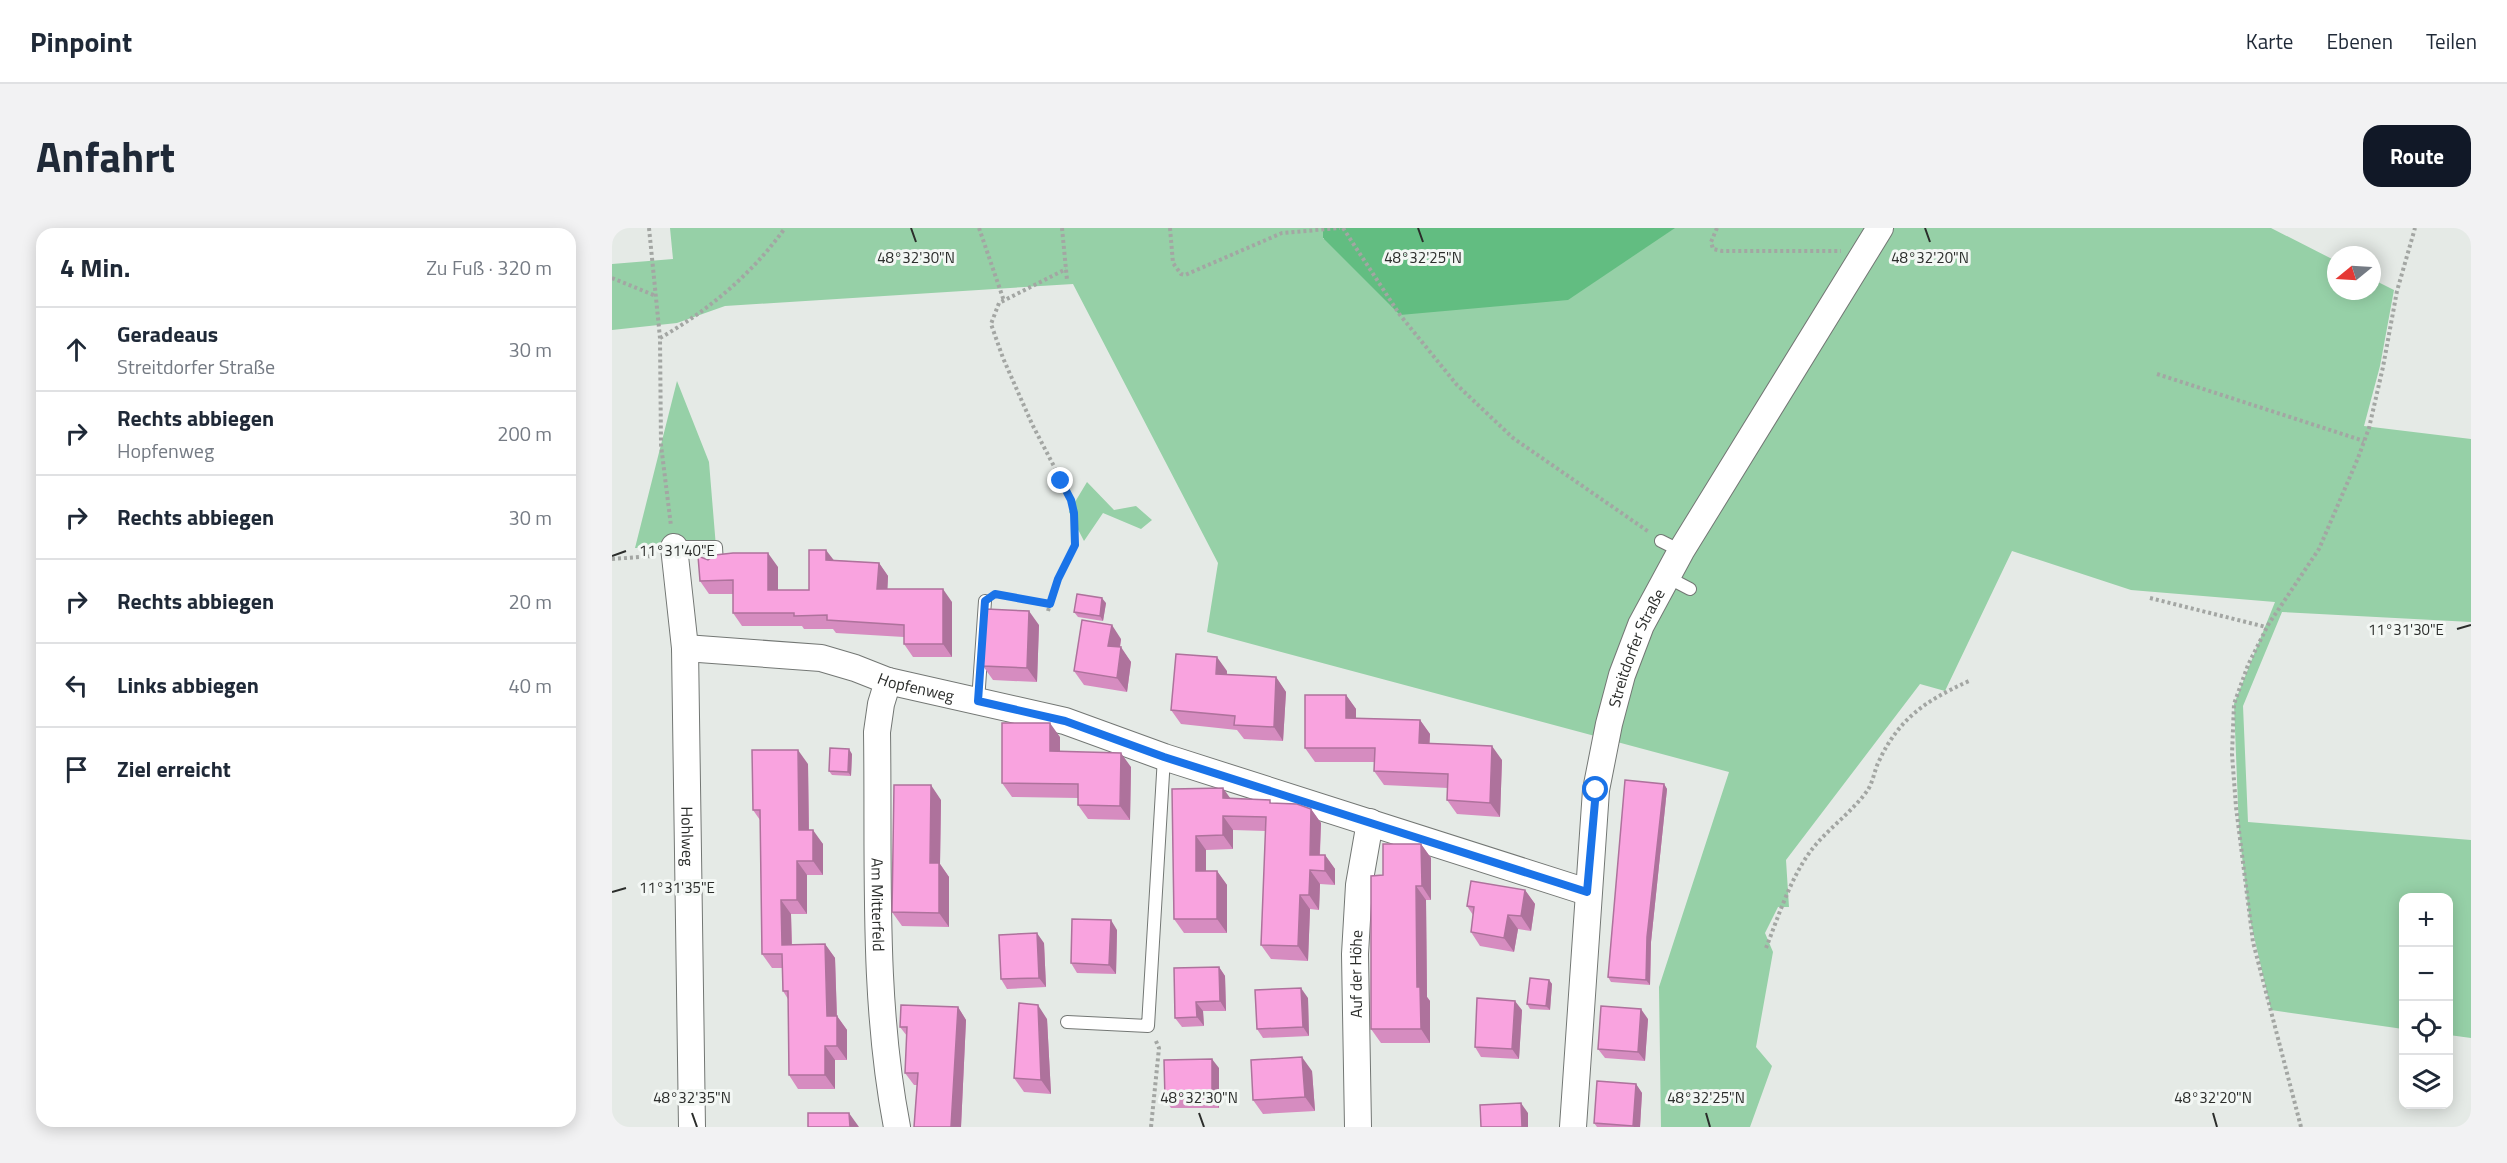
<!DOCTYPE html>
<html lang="de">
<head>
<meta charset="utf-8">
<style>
  :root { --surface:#fff; --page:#f2f2f3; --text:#1f2937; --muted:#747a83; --line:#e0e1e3; --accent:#111827 }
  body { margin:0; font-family:"Titillium Web",sans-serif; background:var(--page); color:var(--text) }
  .controls { position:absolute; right:18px; bottom:18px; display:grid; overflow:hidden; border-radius:12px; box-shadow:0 3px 15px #0003 }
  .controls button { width:54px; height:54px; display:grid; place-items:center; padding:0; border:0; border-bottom:2px solid var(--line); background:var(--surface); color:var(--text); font:30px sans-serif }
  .compass { position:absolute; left:1715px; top:18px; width:54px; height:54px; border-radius:50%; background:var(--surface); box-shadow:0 3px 15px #0003; rotate:252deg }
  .stop { position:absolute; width:18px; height:18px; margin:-14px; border:4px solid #1a73e8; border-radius:50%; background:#fff }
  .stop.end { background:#1a73e8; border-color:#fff; box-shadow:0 2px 6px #0008 }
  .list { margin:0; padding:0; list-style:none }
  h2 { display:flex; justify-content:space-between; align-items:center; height:78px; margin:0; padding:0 24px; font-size:26px }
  h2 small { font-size:20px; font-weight:400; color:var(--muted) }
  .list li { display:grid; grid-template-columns:39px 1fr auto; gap:18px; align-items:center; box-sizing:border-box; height:84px; padding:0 24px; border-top:2px solid var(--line) }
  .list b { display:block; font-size:22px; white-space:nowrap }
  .list p { margin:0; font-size:20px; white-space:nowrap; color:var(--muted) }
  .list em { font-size:20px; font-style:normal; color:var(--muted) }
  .icon { flex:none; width:33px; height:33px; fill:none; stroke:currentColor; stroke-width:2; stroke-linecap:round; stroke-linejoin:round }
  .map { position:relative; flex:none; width:1859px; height:899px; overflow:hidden; border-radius:18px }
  header { display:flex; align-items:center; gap:36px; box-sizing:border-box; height:84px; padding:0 30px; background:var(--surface); border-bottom:2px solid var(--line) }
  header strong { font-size:28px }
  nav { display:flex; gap:33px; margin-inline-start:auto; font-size:21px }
  .intro { display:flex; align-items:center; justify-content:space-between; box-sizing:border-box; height:144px; padding:0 36px }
  h1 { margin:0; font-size:42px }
  .button { padding:15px 27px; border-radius:18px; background:var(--accent); color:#fff; font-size:21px; font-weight:700 }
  main { display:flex; gap:36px; padding:0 36px }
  aside { flex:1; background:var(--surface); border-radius:18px; box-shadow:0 3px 15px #0003 }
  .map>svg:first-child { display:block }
</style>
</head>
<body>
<header>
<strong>Pinpoint</strong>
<nav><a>Karte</a><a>Ebenen</a><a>Teilen</a></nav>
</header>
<div class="intro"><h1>Anfahrt</h1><a class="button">Route</a></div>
<main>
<aside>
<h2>4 Min.<small>Zu Fuß · 320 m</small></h2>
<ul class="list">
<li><svg class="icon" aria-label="ahead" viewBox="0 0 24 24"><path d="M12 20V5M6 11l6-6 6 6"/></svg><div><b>Geradeaus</b><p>Streitdorfer Straße</p></div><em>30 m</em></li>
<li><svg class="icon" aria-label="right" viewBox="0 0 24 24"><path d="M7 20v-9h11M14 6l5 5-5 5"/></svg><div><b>Rechts abbiegen</b><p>Hopfenweg</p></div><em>200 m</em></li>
<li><svg class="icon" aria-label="right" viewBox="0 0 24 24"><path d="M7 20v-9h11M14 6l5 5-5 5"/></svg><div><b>Rechts abbiegen</b></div><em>30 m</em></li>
<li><svg class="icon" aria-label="right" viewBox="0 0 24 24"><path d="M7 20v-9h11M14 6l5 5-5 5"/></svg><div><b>Rechts abbiegen</b></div><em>20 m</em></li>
<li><svg class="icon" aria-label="left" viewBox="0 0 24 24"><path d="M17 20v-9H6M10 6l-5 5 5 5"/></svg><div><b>Links abbiegen</b></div><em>40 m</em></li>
<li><svg class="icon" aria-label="arrive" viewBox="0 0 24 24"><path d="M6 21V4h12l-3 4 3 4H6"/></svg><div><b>Ziel erreicht</b></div></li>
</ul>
</aside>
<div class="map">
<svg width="1859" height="899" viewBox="0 0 1859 899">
  <rect width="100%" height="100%" fill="#e5eae6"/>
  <path fill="#96d0a7" d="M58 0H711V11L1062 0H1659L1724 33V63H1760V51L1782 62 1768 138 1752 198 1859 211V394L1670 384 1631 478 1636 594 1859 612V810L1837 807 1836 670H1792L1791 801 1659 782 1637 687 1627 603 1622 476 1663 374 1519 362 1400 323 1333 463 1308 456 1174 632 1177 679H1166L1153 705 1161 724 1144 819 1160 838 1138 899H1049L1047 759 1117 544 595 404 606 335 461 56 113 78 65 95 0 102V36L61 31Z
    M65 153 97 234 104 319 23 320Z
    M475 254 502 282 524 278 540 292 529 301 491 285 472 313 457 284Z"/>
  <path fill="#62bd81" d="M711 0H1063L956 72 788 87 711 10Z"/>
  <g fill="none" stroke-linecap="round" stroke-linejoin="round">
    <g stroke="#737774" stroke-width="14">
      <path id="lane" d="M1049 313 1069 323
        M62 319H104L105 337
        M1055 349 1078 361
        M366 473 373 373
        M455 794 536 798 552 529"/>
    </g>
    <g stroke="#737774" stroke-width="28">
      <g id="street">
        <path id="s1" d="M62 319 73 420 80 899"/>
        <path id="s2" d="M73 420 209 430 243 440 276 453 453 493 552 529 975 664"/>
        <path id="s3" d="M276 453 269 476 265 504C267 635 260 770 285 899"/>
        <path id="s4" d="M746 899 743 726 747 657 758 594"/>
        <path id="s5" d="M961 899 984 562 997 496 1010 447 1029 397 1069 323 1268 0"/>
      </g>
    </g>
    <path stroke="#a3a6a3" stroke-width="4" stroke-dasharray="3 3" stroke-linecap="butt" d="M37 0 48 110 49 217 59 298
      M367 0 392 73
      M450 0 455 52
      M558 0 561 35 569 46 573 47 670 5 728 0
      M731 0 788 87 845 157 901 210 1037 304
      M1105 0 1099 14 1101 21 1110 23H1229
      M0 50 44 68
      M48 110C97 82 140 46 173 0
      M1545 146 1752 213
      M0 331 41 328
      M386 366 438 376
      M1538 370 1654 399
      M436 383 446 351 463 317 464 300 459 271 420 196 391 130 379 96 387 75 454 41
      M1154 720C1167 687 1179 648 1201 620 1217 600 1240 584 1255 563 1261 555 1262 543 1267 533 1287 490 1315 472 1357 453
      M539 899 547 820 543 811
      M1689 899 1641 714 1624 579 1620 526 1622 476 1636 437 1656 397 1707 321 1746 230 1757 200 1771 139 1785 63 1803 0"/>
    <use href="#lane" stroke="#fff" stroke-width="12"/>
    <use href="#street" stroke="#fff" stroke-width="26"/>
  </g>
  <path fill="#d68cc0" d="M96 332 166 339V362H197L221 332 267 335 276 348 275 361 340 374V429H301L292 416V409L224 405 221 401H192L190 398H130L121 385V366H97L88 353Z
    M494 375 491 393 466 389 462 384Z
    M427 397 425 454 381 452 371 438Z
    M509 411 508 419 519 434 515 464 472 457 462 443Z
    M615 443V447L664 449 674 464 671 513 632 511 625 502 569 496 559 482Z
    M734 467 744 481V490L808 492 818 506 817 515 890 532 888 589 845 586 835 572 836 560 772 557 762 543 763 534H703L693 520Z
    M448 509V523L519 539 518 592 476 591 466 577V570L400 569 390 555Z
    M240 526 239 548 220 547 217 543Z
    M196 536 197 602 211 616V647H195V686H179L180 716H213L223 730 225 788 235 802V832H223V861H186L177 847 176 771 171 763 170 740H160L150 726 148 592 141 582Z
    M1052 556 1055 561 1039 714 1038 757 999 754 996 749Z
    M560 561 618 571 699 581 709 595 708 627H713L723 641V657L708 656 707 682 698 681 696 733 659 731 649 717 654 603 621 602V621L594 622V643H605L615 657V705H572L562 691Z
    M329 572 328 636 337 649V699L290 698 280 684Z
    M809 616 819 630V672H814L815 769 818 773V815H769L759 801Z
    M913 662 923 676 919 703 906 701 902 724 868 718 859 704 861 687 855 678Z
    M505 702 504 746 465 745 459 735Z
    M432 715 434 759 395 761 389 751Z
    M607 739 613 748 614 783H591L592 798 570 799 563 790Z
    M937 752 940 756 938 782 918 781 915 776Z
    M696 770 697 808 651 810 645 801Z
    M346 779 354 792 349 899H302L305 857H302L293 845 295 808 288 799Z
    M910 782 907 831 869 829 863 819Z
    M435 791 439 866 412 864 402 850Z
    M1036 791 1033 833 993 830 986 821Z
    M607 840V880H559L553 871Z
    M700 843 703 883 651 886 641 872Z
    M1024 856 1030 865 1028 899H985L982 895Z"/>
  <path fill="#ae729c" d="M214 322 224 335 214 332Z
    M156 325 166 339V376L156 362Z
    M267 335 276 348 275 374 265 361Z
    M331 361 340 374V429L331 416Z
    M490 370 494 375 491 393 488 388Z
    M417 383 427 397 425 454 415 440Z
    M500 397 509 411 506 432 496 418Z
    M509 419 519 434 515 464 505 450Z
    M605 429 615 443 614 460 604 446Z
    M664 449 674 464 671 513 662 499Z
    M734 467 744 481V504L734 490Z
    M808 492 818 506 817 529 807 515Z
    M438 495 448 509V537L438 523Z
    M880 518 890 532 888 589 878 575Z
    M237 521 240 526 239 548 236 544Z
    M186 522 196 536 197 616 187 602Z
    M509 525 519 539 518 592 508 578Z
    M1052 556 1055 561 1039 714 1038 757 1034 752 1035 709Z
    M319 557 329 572 328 636 337 649V699L327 685 318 635Z
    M611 560 621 574 611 570Z
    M699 581 709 595 707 641 698 627Z
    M611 588 621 602V621L611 607Z
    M201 602 211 616V647L201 633Z
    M584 608 594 622V657L584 643Z
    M809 616 819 630V672L810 658Z
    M713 627 723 641V657L713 643Z
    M185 633 195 647V686L185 672Z
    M698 642 708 656 707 682 697 667Z
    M605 643 615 657V705L605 691Z
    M804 658 814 672 815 769 818 773V815L809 801 805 759Z
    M913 662 923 676 919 703 909 688Z
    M688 667 698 681 696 733 686 718Z
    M169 672 179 686 180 731 170 717Z
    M896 687 906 701 902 724 892 710Z
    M499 692 505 702 504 746 497 737Z
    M425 705 432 715 434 759 427 750Z
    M213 716 223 730 225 795V788L235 802V832L225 818 215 788Z
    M607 739 613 748 614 783 608 773Z
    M937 752 940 756 938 782 934 778Z
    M689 760 696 770 697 808 691 799Z
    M903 773 910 782 907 831 900 821Z
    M584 774 591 783 592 798 585 789Z
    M426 777 435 791 439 866 429 852Z
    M346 779 354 792 349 899H339Z
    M1029 781 1036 791 1033 833 1026 824Z
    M213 818 223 832V861L213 847Z
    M690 829 700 843 703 883 693 869Z
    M600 831 607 840V880L600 870Z
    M1024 856 1030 865 1028 899H1022L1021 898Z
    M909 875 916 885V899H910Z
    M237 885 247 899H238Z"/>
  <path fill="#f9a3df" stroke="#ae729c" stroke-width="1.5" d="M197 322H214V332L267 335 265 361H331V416H292V397L215 392V387L182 388V385H121V352L88 353 86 328 96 332 103 327 121 325H156V362H197Z
    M465 366 490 370 488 388 462 384Z
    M374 381 417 383 415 440 371 438Z
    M470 392 500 397 496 418 509 419 505 450 462 443Z
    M564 426 605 429 604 446 664 449 662 499 622 497 623 488 559 482Z
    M693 467H734V490L808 492 807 515 880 518 878 575 835 572 836 546 762 543 763 520H693Z
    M390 495H438V523L509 525 508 578 466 577V556L390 555Z
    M218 520 237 521 236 544 217 543Z
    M140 522H186L187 602H201V633H185V672H169L170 717 213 716 215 788H225V818H213V847H177L176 763H171L170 726H150L148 582H141Z
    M1013 552 1052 556 1035 709 1034 752 996 749Z
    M282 557H319L318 635H327V685L280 684Z
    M611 560V570L658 572V575L685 576 699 581 698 627H713V643L698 642 697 667H688L686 718 649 717 654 589 611 588V607L584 608V643H605V691H562L560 561Z
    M771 616H809L810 658H804L805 759H808L809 801H759V648L771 647Z
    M859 653 913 662 909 688 896 687 892 710 859 704 862 679 855 678Z
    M460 691 499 692 497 737 459 735Z
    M425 705 427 750 389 751 387 707Z
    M607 739 608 773 584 774 585 789 563 790 562 740Z
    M918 750 937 752 934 778 915 776Z
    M689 760 691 799 645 801 643 762Z
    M865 770 903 773 900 821 863 819Z
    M407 775 426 777 429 852 402 850Z
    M289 777 346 779 339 899H302L306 845H293L295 799H288Z
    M989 778 1029 781 1026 824 986 821Z
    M690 829 693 869 641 872 639 832Z
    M600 831V870L553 871 552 832Z
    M985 853 1024 856 1021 898 982 895Z
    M909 875 910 899H869L868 877Z
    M196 885H237L238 899H196Z"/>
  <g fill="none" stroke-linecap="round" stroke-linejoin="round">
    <path stroke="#1a73e8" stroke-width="8" d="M449 253 459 272 462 285 463 317 446 351 438 376 383 366 373 373 366 473 453 493 552 529 975 664 984 562"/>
  </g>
  <path fill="none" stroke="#2b2d2b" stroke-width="2" d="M299 0 304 14M806 0 811 14M1313 0 1318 14M0 328 14 323M1845 401 1859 397M0 664 14 660M80 885 85 899M587 885 592 899M1094 885 1098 899M1601 885 1605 899"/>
  <g text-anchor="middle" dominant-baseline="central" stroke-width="6" stroke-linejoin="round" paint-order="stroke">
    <g font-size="16" fill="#2b2d2b" stroke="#f3f7f4">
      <text stroke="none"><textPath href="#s5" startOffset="486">Streitdorfer Straße</textPath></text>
      <text stroke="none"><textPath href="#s2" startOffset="236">Hopfenweg</textPath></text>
      <text stroke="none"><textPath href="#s1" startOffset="290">Hohlweg</textPath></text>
      <text stroke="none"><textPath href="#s3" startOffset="225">Am Mitterfeld</textPath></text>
      <text stroke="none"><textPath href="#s4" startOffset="153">Auf der Höhe</textPath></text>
    </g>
  </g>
  <g font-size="15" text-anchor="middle" fill="#2b2d2b" stroke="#f3f7f4" stroke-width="6" stroke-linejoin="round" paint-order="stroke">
    <text x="304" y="35">48°32'30"N</text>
    <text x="811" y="35">48°32'25"N</text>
    <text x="1318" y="35">48°32'20"N</text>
    <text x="65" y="328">11°31'40"E</text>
    <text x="1794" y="407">11°31'30"E</text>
    <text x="65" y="665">11°31'35"E</text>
    <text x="1094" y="875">48°32'25"N</text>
    <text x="80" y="875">48°32'35"N</text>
    <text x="587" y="875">48°32'30"N</text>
    <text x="1601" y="875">48°32'20"N</text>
  </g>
</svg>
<div class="controls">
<button>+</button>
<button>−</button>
<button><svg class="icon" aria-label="locate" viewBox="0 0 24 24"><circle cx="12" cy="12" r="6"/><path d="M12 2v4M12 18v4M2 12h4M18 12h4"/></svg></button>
<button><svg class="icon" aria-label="layers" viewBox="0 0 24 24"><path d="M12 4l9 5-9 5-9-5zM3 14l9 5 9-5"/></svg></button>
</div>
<svg class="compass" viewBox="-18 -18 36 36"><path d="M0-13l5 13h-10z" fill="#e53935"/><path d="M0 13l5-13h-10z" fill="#747a83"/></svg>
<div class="stop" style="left:984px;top:562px"></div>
<div class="stop end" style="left:449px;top:253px"></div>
</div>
</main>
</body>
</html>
